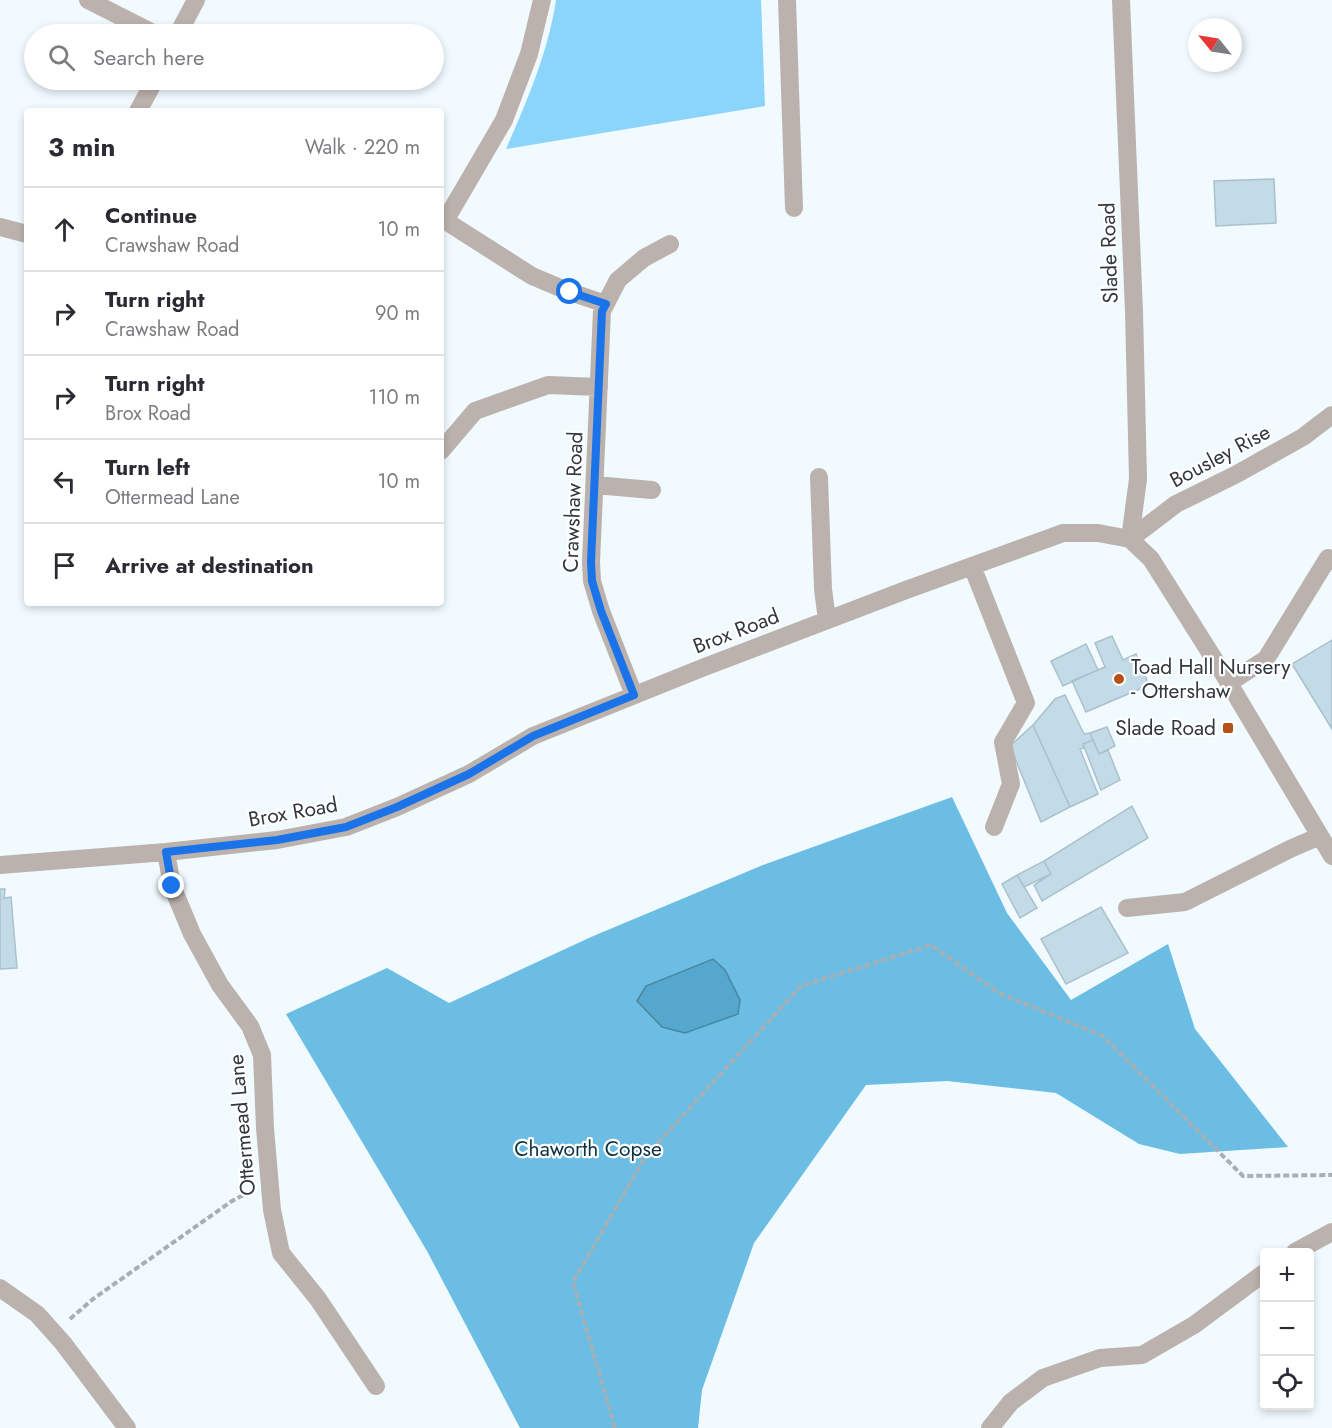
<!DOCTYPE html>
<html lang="en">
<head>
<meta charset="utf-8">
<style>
  :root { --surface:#fff; --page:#f7f7f7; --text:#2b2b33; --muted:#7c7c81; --line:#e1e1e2 }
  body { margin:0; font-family:Jost,sans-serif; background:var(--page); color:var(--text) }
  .controls { position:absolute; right:18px; bottom:18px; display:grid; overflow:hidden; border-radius:6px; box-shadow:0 3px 9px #0003 }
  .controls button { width:54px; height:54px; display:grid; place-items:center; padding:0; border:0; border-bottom:2px solid var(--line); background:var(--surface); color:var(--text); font:30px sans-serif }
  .compass { position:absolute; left:1188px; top:18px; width:54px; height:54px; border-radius:50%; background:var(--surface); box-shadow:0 3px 9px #0003; rotate:300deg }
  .stop { position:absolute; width:18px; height:18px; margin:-14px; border:4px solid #1a73e8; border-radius:50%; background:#fff }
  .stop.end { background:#1a73e8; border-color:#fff; box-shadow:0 2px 6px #0008 }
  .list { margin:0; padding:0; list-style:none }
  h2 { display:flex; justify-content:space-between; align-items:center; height:78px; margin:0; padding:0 24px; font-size:26px }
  h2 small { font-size:20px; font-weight:400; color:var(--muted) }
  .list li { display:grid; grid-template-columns:39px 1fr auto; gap:18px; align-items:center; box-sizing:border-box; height:84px; padding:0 24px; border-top:2px solid var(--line) }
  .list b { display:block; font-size:22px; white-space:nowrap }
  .list p { margin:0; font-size:20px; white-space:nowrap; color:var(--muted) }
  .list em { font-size:20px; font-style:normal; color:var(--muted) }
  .icon { flex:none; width:33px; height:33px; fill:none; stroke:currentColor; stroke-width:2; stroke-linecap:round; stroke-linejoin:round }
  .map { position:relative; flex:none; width:1332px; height:1428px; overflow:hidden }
  .search { position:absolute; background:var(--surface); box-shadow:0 3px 9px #0003; left:24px; top:24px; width:420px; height:66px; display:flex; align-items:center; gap:15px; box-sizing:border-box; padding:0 21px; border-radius:33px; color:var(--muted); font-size:22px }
  .panel { position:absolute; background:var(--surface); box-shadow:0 3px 9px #0003; left:24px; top:108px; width:420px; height:498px; border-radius:6px }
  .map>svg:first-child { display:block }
</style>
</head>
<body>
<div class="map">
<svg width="1332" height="1428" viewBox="0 0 1332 1428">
  <rect width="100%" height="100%" fill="#f0faff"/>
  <path fill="#8ad5f9" d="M556 0H761L765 106 506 149C527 101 548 53 556 0Z"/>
  <path fill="#6bbde4" d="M952 797 1007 913 1071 1000 1168 944 1195 1029 1288 1147 1180 1154 1139 1144 1056 1093 947 1081 866 1085 754 1243 702 1390 698 1428H520L427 1251 286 1014 387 968 449 1003 591 937 763 865Z"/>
  <path fill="#55a7cd" stroke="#4a86a2" stroke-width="1.5" d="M713 959 725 970 740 1000 738 1014 685 1033 662 1027 637 1001 646 986Z"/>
  <path fill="#c3dae7" stroke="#aac1cd" stroke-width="1.5" d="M1274 179 1276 223 1216 226 1214 181Z
    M1112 636 1123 660 1136 654 1149 685 1086 712 1072 681 1105 667 1095 643Z
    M1332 640V729L1292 664Z
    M1086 644 1098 670 1063 686 1051 661Z
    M1065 695 1084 734 1090 733 1093 740 1083 744 1084 748 1080 749 1098 794 1070 807 1033 725 1055 699Z
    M1033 725 1070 807 1041 822 1010 746Z
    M1107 727 1115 746 1099 754 1090 733Z
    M1093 740 1099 754 1108 750 1120 780 1101 790 1083 744Z
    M1132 806 1148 838 1042 901 1034 885 1051 874 1044 861Z
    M1044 861 1051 874 1024 887 1017 875Z
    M1017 875 1037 908 1020 918 1002 884Z
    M0 889H5L4 898 11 897 17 968 0 969Z
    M1101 907 1128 953 1066 984 1041 939Z"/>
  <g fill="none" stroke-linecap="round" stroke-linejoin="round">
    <path stroke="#a5afb4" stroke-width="4" stroke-dasharray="6 3" stroke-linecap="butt" d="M70 1319 93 1299 232 1201 247 1193
      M615 1428 573 1282 645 1157 801 986 931 945 999 993 1103 1036 1243 1176 1332 1175"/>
    <path stroke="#bcb2ad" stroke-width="18" d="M88 0 155 34
      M787 0 794 208
      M1121 0 1134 311 1138 479 1130 539
      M178 34 196 0
      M138 111 155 80
      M441 218 532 276 570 292 606 304
      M445 221 504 120 529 54 542 0
      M0 227 27 234
      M441 451 475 411 548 385 599 387
      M819 477 823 589 827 620
      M595 485 652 490
      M1130 539 1176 504 1235 475 1303 437 1332 415
      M972 566 1026 703 1003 742 1011 784 994 827
      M1229 683 1266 659 1328 558 1332 561
      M634 695 601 611 592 581 591 562 602 311 618 280 644 258 670 244
      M166 852 172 886 192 934 220 985 250 1026 262 1055 265 1128 272 1210 281 1253 318 1299 376 1386
      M0 865 166 852 277 840 346 827 397 807 469 774 533 736 702 668 906 590 1063 533H1098L1130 539 1151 559 1221 670 1332 856
      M1127 908 1185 902 1290 849 1320 836
      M1295 1252 1332 1232
      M0 1288 37 1314 63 1343 127 1428
      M990 1428 1011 1402 1043 1378 1100 1358 1142 1355 1194 1325 1264 1273"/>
  </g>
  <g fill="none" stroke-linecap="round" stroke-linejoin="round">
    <path stroke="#1a73e8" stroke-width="8" d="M172 886 166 852 277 840 346 827 397 807 469 774 533 736 634 695 601 611 592 581 591 562 602 311 606 304 570 292"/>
  </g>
  <g fill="#b45119" stroke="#fff" stroke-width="2">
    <circle cx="1119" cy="679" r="6"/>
    <rect x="1222" y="722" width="12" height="12" rx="3"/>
  </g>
  <g text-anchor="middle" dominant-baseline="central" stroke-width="4.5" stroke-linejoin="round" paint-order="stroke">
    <g font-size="21" fill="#30393e" stroke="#fff">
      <text transform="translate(1109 253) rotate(-92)">Slade Road</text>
      <text transform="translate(1220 456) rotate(-28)">Bousley Rise</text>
      <text transform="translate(573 502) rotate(-88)">Crawshaw Road</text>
      <text transform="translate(736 631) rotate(-21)">Brox Road</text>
      <text transform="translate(293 812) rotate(-10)">Brox Road</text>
      <text transform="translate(242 1125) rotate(-95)">Ottermead Lane</text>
    </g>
    <g font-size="21" fill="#30393e" stroke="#fff" text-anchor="start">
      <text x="1131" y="667">Toad Hall Nursery<tspan x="1131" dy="24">- Ottershaw</tspan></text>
      <text x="1216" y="728" text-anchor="end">Slade Road</text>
    </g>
    <g font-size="21" fill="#0b3242" stroke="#fff">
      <text x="588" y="1149">Chaworth Copse</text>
    </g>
  </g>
</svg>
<div class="controls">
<button>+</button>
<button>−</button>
<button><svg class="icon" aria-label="locate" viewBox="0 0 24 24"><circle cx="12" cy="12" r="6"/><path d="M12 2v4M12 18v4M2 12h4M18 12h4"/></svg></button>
</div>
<svg class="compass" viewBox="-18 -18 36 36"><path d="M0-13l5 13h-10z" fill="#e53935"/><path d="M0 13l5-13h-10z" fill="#7c7c81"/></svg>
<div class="stop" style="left:570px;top:292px"></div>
<div class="stop end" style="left:172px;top:886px"></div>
<div class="search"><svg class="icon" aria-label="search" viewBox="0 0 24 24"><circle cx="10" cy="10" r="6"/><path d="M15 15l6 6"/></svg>Search here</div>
<section class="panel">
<h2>3 min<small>Walk · 220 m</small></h2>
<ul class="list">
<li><svg class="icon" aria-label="ahead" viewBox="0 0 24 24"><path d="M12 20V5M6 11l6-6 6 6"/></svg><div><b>Continue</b><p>Crawshaw Road</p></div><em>10 m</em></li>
<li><svg class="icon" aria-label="right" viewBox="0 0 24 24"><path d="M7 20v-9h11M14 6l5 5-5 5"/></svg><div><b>Turn right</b><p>Crawshaw Road</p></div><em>90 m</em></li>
<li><svg class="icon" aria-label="right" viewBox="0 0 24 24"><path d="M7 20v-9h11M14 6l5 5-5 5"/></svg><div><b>Turn right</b><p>Brox Road</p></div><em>110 m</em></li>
<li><svg class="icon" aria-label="left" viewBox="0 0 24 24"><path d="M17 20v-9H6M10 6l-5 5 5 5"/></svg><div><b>Turn left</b><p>Ottermead Lane</p></div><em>10 m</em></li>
<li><svg class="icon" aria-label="arrive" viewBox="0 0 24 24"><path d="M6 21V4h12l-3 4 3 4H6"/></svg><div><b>Arrive at destination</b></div></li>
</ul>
</section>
</div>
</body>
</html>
